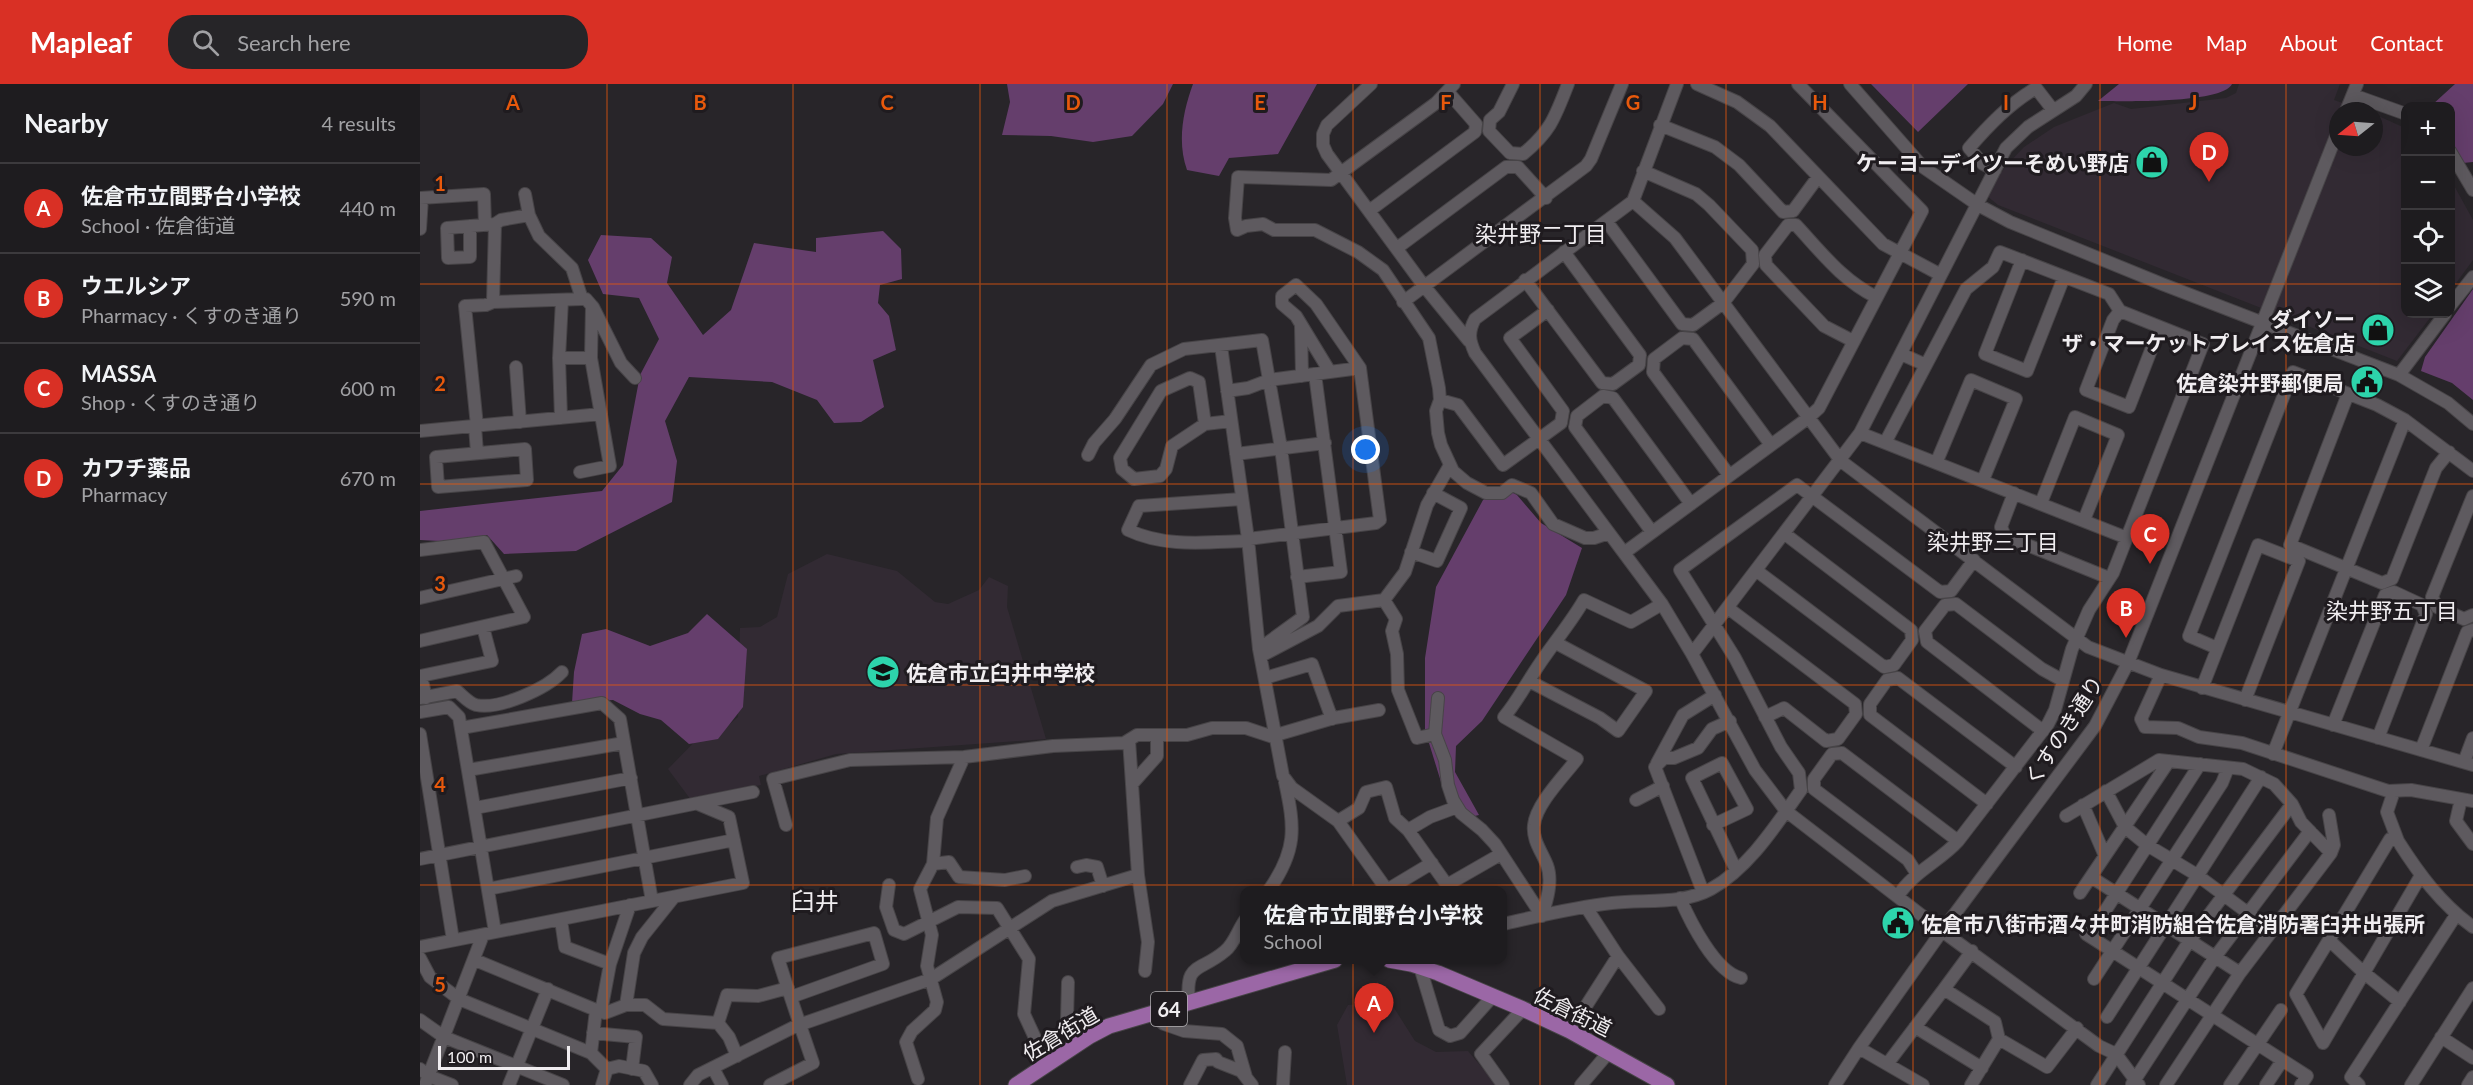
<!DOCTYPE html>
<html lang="en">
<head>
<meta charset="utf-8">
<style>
  :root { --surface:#1e1c1f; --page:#262528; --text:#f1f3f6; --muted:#a1a1a4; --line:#3c3a3d; --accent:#d93025 }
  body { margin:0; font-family:Lato,"Noto Sans JP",sans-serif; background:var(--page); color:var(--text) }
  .controls { position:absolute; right:18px; top:18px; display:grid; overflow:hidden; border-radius:12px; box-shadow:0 6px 24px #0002 }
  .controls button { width:54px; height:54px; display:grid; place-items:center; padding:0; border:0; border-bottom:2px solid var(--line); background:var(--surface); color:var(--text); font:30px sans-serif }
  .compass { position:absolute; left:1909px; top:18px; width:54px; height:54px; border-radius:50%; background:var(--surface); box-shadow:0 6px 24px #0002; rotate:253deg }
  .scale { position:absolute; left:18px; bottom:15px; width:132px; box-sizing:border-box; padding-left:6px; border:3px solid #f0edf0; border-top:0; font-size:16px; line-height:21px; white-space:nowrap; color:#f0edf0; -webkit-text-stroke:4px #1f1b1f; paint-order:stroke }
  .you { position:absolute; left:946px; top:366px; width:21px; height:21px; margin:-15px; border:4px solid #fff; border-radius:50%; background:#1a73e8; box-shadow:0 0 0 9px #1a73e833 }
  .badge { display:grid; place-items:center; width:39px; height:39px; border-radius:50%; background:var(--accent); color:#fff; font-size:20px; font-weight:700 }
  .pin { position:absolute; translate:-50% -50px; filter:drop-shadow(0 2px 3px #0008) }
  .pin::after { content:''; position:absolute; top:32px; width:21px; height:18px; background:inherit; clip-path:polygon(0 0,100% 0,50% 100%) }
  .popup { position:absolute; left:820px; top:802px; width:267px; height:78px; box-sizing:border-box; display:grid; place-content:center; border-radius:12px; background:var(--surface); filter:drop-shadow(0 2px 4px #0005); font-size:20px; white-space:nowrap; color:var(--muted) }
  .popup b { font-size:22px; color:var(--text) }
  .popup::after { content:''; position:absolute; left:50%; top:100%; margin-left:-12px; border:12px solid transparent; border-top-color:var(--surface) }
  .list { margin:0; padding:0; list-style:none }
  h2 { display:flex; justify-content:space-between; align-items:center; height:78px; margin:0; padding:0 24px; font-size:26px }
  h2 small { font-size:20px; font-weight:400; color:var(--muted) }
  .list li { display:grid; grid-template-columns:39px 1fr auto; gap:18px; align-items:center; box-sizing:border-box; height:90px; padding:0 24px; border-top:2px solid var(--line) }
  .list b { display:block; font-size:22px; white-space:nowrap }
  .list p { margin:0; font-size:20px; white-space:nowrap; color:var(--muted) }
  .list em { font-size:20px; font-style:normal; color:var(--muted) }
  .icon { flex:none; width:33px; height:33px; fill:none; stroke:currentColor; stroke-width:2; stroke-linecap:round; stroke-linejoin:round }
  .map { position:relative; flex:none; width:2053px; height:1001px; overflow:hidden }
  header { display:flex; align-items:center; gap:36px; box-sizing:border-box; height:84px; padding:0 30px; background:var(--accent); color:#fff }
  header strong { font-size:28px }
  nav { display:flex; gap:33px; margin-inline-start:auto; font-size:21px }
  .search { width:420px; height:54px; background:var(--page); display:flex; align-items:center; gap:15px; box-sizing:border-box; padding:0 21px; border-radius:24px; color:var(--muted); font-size:22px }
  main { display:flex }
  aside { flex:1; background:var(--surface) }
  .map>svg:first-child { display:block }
</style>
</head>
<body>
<header>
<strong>Mapleaf</strong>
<div class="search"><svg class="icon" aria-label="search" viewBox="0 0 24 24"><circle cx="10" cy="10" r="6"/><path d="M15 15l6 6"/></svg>Search here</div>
<nav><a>Home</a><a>Map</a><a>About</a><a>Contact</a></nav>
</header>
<main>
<aside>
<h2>Nearby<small>4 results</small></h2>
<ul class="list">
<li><span class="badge">A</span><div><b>佐倉市立間野台小学校</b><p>School · 佐倉街道</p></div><em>440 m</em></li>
<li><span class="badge">B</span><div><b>ウエルシア</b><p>Pharmacy · くすのき通り</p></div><em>590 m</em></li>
<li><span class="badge">C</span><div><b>MASSA</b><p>Shop · くすのき通り</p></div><em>600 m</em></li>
<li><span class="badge">D</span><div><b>カワチ薬品</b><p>Pharmacy</p></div><em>670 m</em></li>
</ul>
</aside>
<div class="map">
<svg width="2053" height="1001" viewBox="0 0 2053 1001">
  <rect width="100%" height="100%" fill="#282529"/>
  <path fill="#322a33" d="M1819 0H1920L1914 16 1946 27H1918V63H1954V30L1985 44 1986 230H2013L1977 277 1578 121 1566 111 1585 83 1604 63 1634 43 1694 19 1711 25 1806 14 1816 9Z
    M2031 96 2053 136V176L2031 206Z
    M407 470 477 487 515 518 528 520 559 506 569 493 588 502 587 523 626 655 416 670 339 692 341 701 271 716 248 685 289 643 298 650 318 633 320 544 340 543 357 533 368 490Z
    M957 897 995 957 1016 968 1048 967 1077 1001H927L917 941 928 921 952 919Z"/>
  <path fill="#653e6c" d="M587 0H753L743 20 712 52 673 58 631 52 582 51 590 18Z
    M773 0H897L858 70 809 74 799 92 767 86C757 58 763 27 773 0Z
    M1451 0H1548L1498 48Z
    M1699 0H1812C1802 20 1702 17 1678 17Z
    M2035 0H2053V78L2043 79 2031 57 2030 22H2013L2012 21Z
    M463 147 481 165 482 195 460 201 458 219 469 232 476 266 453 276 464 323 441 338 414 339 397 316 352 298 269 293 245 337 257 377 252 418 156 467 84 470 67 451 38 458 0 456V427L182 407 203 381 220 291 239 255 219 214 183 210 168 176 181 151 231 154 252 173 247 199 283 251 311 226 334 159 396 168V154Z
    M2053 205V316L2032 299 2001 287 2005 273Z
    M1084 404 1097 411 1121 439 1162 464 1146 511 1062 637 1036 662 1035 688 1059 731 1042 735 1025 711 1005 646V574L1016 503 1063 416Z
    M287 530 327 565 323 623 298 655 269 660 241 636 220 630 193 616 152 619 154 588 162 550 186 545 230 562 268 549Z"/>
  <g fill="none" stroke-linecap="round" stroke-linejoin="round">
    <g stroke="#474447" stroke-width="14">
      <path id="minor" d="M951 0 907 41 903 50V61L907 70 1004 202 1049 257
        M1034 0 1016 19 911 96 818 93 815 134 817 146 826 142 843 140 854 146H895L938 168 963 186 1009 254 1019 304 1020 316 1016 327 1018 349 1021 361 1033 387 1047 399 1066 409H1082L1092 401 1111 409 1133 440 1165 454H1174L1189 449
        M1093 0 1079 28 1070 36 1069 47 1090 69 1103 70C1131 47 1135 33 1148 0
        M1257 0 1213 117 1055 235C1048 248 1049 256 1055 269L1242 520 1272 570 1335 686 1366 727 1522 847 1679 962 1696 970 1719 1001
        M1277 0 1317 18 1350 42 1463 160 1521 191
        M1430 0 1503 83 1558 121 1590 138 1742 200 1979 291 2028 319 2053 340
        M1933 11 1986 30
        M1926 27 1937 0
        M1240 41 1295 63 1319 81 1363 128 1373 127 1398 93
        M2030 67 2053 106
        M1575 86 1563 80 1549 64C1569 41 1589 20 1616 4L1633 26
        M105 110 109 131 119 152 152 184 162 215H166L172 222 171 274 190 382 160 388
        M0 114 64 110 65 141
        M1213 117 1255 154 1421 377 1668 563 1741 591 2053 681
        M949 127 1055 48 1056 40 1028 8
        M1187 138 1262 240 1273 241 1303 219 1333 180 1332 166 1289 121 1276 110 1223 87
        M50 142V173L28 174 27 144 75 140 81 136 109 131
        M0 145 2 114
        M977 164 1086 83H1098L1126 114
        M1602 176 1565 270 1607 287 1644 193
        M1105 196 1182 299 1193 300 1219 281 1220 271 1144 168
        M73 218 75 140
        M983 218 1166 82 1171 75 1202 0
        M2030 222 2053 193
        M173 223 201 279 215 294
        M1700 227 1693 236 1666 306 1709 323 1740 243
        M881 242 882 292
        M1433 257 1404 242 1346 181 1345 171 1368 141H1376C1402 169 1422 196 1456 213
        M801 262 828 455 839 565 863 692 872 704 918 737 967 806
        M1481 270 1506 281
        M139 274H171
        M96 283 100 338
        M1979 291 2025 230
        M807 307 828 304 849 296 940 284
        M1928 310 1870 461 1962 499 1972 495 2016 384 2029 368
        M1020 316 1038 321 1083 381 1141 339 1143 327 1090 254 1128 226
        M141 334 139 274 142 216
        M785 340 779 298 770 294 741 307 700 374 702 385 714 395 740 392 746 385 752 362 785 340 811 337
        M55 342 57 369
        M57 342 45 222 66 221 73 218 162 215
        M0 347 181 330
        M1440 349 1707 454
        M1466 357 1546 205 1573 183 1580 168 1689 210 1700 227 1783 260 1693 489 1669 526 1652 565 1635 626 1628 640 1538 757C1520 777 1493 788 1478 812
        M105 365 107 396 18 403 16 373Z
        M816 370 905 359
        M668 371 674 359 695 335 731 281 764 265 842 256 861 364 883 533 839 565
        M1517 377 1551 296 1596 315 1563 396
        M1309 391 1233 288 1234 275 1262 254 1273 255 1351 361
        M1594 409 1581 443 1585 452 1689 494
        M2053 412 2012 513 2017 523 2044 535 2053 531
        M822 415 719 422 708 446C746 464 787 458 828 457
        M1621 419 1655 333 1698 351 1664 436
        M1232 448 1155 343 1157 332 1183 312 1193 314 1271 420
        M828 455 956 439 960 436 940 284 896 220 876 201 862 212V220L876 232 910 288
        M0 466 64 458 104 533 0 557
        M991 468 1017 477 1041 424 1013 409
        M1204 469 1388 334 1399 324 1502 127 1378 0
        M1337 487 1464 583 1474 581 1492 556 1491 546 1365 450
        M877 493 921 488 895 290
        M0 514 96 492
        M964 516 976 535 972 547 977 570 978 606 997 654 1015 650
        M1308 524 1435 620 1436 630 1418 655 1406 657 1364 624 1345 633
        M1797 564 1769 552 1873 288 1957 321 1985 336 2053 387
        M1272 570 1440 349 1586 64 1608 43 1656 12 1666 0
        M841 572 898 542 918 522 964 516 985 488 1007 421 1030 381
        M1741 591 1721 635 1725 643 1758 644 1779 653 1822 659 1968 707 1991 706 2053 717
        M845 594 892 580 912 635
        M1109 597 1180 634 1198 647 1226 607 1136 559
        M1782 604 1838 461 1879 477 1825 616
        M0 614 37 607C43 612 49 619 56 621 79 626 126 605 142 588
        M6 614 1 592 72 577 63 543
        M1018 614 1015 650 1025 676 1028 701 1033 716 1041 729 1062 746 1075 760 1122 832
        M0 628 29 623 39 633 75 848
        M1913 641 1965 511 1974 508 2002 521 2006 530 1958 654
        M41 644 182 619 200 635 232 817
        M1623 647 1507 558 1505 547 1525 521 1536 520 1622 585 1642 596
        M0 650 33 856
        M856 651 914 634 959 626
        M709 656 712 700
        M2001 666 2047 548 2053 546
        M1853 670 1985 336
        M2044 678 2053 654
        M1237 679 1263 631 1295 611
        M48 686 204 659
        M1686 707 1705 743 1727 761 1777 791 1852 847
        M1974 707 1967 728 1978 757
        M2041 715 2036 737 2053 760
        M1216 716 1243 702
        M1567 720 1450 631V620L1467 596 1478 594 1596 683
        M1663 721 1685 772
        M1037 723 1010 733 988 746 1027 801 1081 770
        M55 724 211 694
        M1646 732 1739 676 1823 685 1854 700 1872 720 1881 738 1911 769 1914 761 1909 731
        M918 737 939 724 946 708 966 703 975 734 988 746
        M366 741 353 695 430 676 544 673 633 662 704 659 717 651H767L792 644H826L856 654
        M1293 741 1327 725 1302 679 1272 694 1316 786
        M0 775 333 708
        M513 780 529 778 539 793 585 796 605 792
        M657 783 666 781 677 783 683 802
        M1497 790 1488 776 1394 705V695L1412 670 1422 669 1538 757
        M1671 793 1820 889
        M469 801 466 823 474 846 484 850 538 823 577 824 609 875 604 930 627 980
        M68 805 314 756
        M849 806C877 766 875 744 865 698
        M967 806 1012 779
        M1283 808 1235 683 1244 674H1254L1278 664 1292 645 1310 637
        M1660 809 1749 677
        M1260 814C1270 837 1295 888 1321 894
        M1166 823 1198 872 1239 925
        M1122 832C1127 816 1133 797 1127 781 1122 768 1112 756 1114 741 1116 720 1144 692 1157 675L1084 633C1096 619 1103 605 1113 590 1129 564 1149 542 1164 516L1211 538 1242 520
        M141 836 145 863 190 880
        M1083 840C1119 832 1155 823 1192 819 1224 815 1262 821 1291 805 1329 784 1356 741 1381 706L1379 689 1361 663 1315 574 1260 486 1377 401 1520 508 1531 507 1554 476
        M1666 850 1887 992 1881 1001
        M1669 852 1780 680
        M1909 856 1876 910 1903 959 2000 793
        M0 863 323 799 309 733 278 720
        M1552 867 1524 905 1575 938 1579 955
        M0 874 10 893 39 915 171 969
        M55 876 176 926 171 969 187 985 199 982 224 987 232 1001
        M1000 883 1019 946 1030 952 1040 949 1073 912
        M725 887 728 858 718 791 712 700 737 672V651
        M1674 895 1802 699 1808 684
        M648 898 647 935 659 959
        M1980 918 1943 888 1909 856 1970 755 1978 757C1999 790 2021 820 2053 843
        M769 919C765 877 779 889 805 867 814 860 818 846 825 836
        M206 921 214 869 222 853 254 813
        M176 926 185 929 206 921H225L243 935 298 939 309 953 317 972
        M181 928 190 880 210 821
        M732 930 744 940 764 947 802 950 817 962 826 993
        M1687 933 1841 693
        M0 936 24 953 143 1001
        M298 939 307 911 338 912 368 904
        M1495 943 1562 984
        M1150 947 1198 872
        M173 949 216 953 212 985
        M2021 953 2053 974
        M1439 964 1503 1001
        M1468 979 1524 905
        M293 984 302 1001
        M0 985 9 992 32 1001
        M498 995 486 958 492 947 515 926 517 918 507 882 512 851 500 805 513 780 517 734 544 673
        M1712 1000 1795 873 1890 747
        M5 1001 63 851
        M89 1001 128 905
        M182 1001 187 985
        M270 1001 278 991 376 942 511 895 632 817 718 791
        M350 1001 393 979C381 944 369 909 358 874L454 849 463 880 371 913
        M770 1001 783 976 796 975 798 978 821 987 832 1001
        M863 1001 865 968
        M1083 1001 1061 970 1103 925
        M1161 1001 1189 968
        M1415 1001 1439 964 1522 847 1675 642 1708 579 1918 47
        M1551 1001 1579 955 1627 983 1657 944
        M1677 1001 1770 856 1872 720
        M1746 1001 1820 889 1911 769
        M1810 1001 1861 926
        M1846 1001 1862 977
        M1939 1001 1931 993 2036 831
        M1991 1001 2053 904
        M2048 1001 2053 993"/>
    </g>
    <g stroke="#474447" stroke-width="17">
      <path id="major" d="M969 876 991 880 1018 889 1103 925 1150 947 1247 1001
        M596 1001 670 952 689 942 915 876"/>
    </g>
    <use href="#minor" stroke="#5e5a5f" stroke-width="12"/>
    <use href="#major" stroke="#9b67a6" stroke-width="15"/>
  </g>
  <path fill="none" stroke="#e8590c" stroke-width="1.5" stroke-opacity="0.55" d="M187 0V1001M373 0V1001M560 0V1001M747 0V1001M933 0V1001M1120 0V1001M1306 0V1001M1493 0V1001M1680 0V1001M1866 0V1001M0 200H1986M2030 200H2053M0 400H2053M0 601H2053M0 801H2053"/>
  <defs>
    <g id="shop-disc" transform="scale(1.725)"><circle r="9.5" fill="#2dd4ab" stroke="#1f1b1f"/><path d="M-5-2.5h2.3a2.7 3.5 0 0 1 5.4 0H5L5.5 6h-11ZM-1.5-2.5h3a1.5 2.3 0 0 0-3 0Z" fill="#111"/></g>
    <g id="civic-disc" transform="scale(1.725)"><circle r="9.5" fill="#2dd4ab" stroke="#1f1b1f"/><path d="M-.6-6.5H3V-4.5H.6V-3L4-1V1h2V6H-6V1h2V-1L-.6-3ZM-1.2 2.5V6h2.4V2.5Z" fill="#111"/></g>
    <g id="school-disc" transform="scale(1.725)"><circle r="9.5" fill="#2dd4ab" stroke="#1f1b1f"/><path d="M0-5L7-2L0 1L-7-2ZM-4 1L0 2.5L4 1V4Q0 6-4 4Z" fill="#111"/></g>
  </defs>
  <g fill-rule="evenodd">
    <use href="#shop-disc" x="1732" y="78"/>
    <use href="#shop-disc" x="1958" y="246"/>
    <use href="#civic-disc" x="1947" y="298"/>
    <use href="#school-disc" x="463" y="588"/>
    <use href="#civic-disc" x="1478" y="839"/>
  </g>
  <g text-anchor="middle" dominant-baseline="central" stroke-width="6" stroke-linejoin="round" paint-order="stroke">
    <rect fill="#1f1b1f" stroke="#b1aeb1" stroke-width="1.5" x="731" y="908" width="36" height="34" rx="4.5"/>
    <g font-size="20" font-weight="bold" fill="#f0edf0">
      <text x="749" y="925">64</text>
    </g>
    <g font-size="21" font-weight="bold" fill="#f0edf0" stroke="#1f1b1f" text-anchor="end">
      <text x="1709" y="78">ケーヨーデイツーそめい野店</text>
      <text x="1935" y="234">ダイソー<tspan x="1935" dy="24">ザ・マーケットプレイス佐倉店</tspan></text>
      <text x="1924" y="298">佐倉染井野郵便局</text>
      <text x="486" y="588" text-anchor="start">佐倉市立臼井中学校</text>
      <text x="1501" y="839" text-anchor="start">佐倉市八街市酒々井町消防組合佐倉消防署臼井出張所</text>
    </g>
    <g font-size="21" fill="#f0edf0" stroke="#1f1b1f">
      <text transform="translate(1643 646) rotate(-57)">くすのき通り</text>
      <text transform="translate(1153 927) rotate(26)">佐倉街道</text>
      <text transform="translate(640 949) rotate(-31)">佐倉街道</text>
    </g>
    <g font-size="22" fill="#f0edf0" stroke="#1f1b1f">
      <text x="1121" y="149">染井野二丁目</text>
      <text x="1573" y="457">染井野三丁目</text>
      <text x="1972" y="526">染井野五丁目</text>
    </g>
    <g font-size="24" fill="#f0edf0" stroke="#1f1b1f">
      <text x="395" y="816">臼井</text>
    </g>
  </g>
  <g font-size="20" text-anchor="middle" font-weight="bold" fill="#e8590c" stroke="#1f1b1f" stroke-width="6" stroke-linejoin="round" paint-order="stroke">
    <text x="93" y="26">A</text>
    <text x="280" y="26">B</text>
    <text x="467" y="26">C</text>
    <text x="653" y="26">D</text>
    <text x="840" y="26">E</text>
    <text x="1026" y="26">F</text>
    <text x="1213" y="26">G</text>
    <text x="1400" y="26">H</text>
    <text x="1586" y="26">I</text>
    <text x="1773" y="26">J</text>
    <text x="20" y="107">1</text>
    <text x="20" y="307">2</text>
    <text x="20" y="507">3</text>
    <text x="20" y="708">4</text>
    <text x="20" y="908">5</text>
  </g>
</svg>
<div class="controls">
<button>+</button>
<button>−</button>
<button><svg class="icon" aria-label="locate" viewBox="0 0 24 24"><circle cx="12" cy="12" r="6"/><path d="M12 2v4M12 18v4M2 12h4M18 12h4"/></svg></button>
<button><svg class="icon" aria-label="layers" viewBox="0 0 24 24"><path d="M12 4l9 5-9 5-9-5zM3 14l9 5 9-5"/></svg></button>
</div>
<svg class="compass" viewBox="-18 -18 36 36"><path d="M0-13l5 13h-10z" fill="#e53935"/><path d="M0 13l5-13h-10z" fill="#a1a1a4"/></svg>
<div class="scale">100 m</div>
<div class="you"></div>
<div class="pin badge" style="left:954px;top:949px">A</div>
<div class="popup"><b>佐倉市立間野台小学校</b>School</div>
<div class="pin badge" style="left:1706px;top:554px">B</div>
<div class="pin badge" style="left:1730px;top:480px">C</div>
<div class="pin badge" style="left:1789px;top:98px">D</div>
</div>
</main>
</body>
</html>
